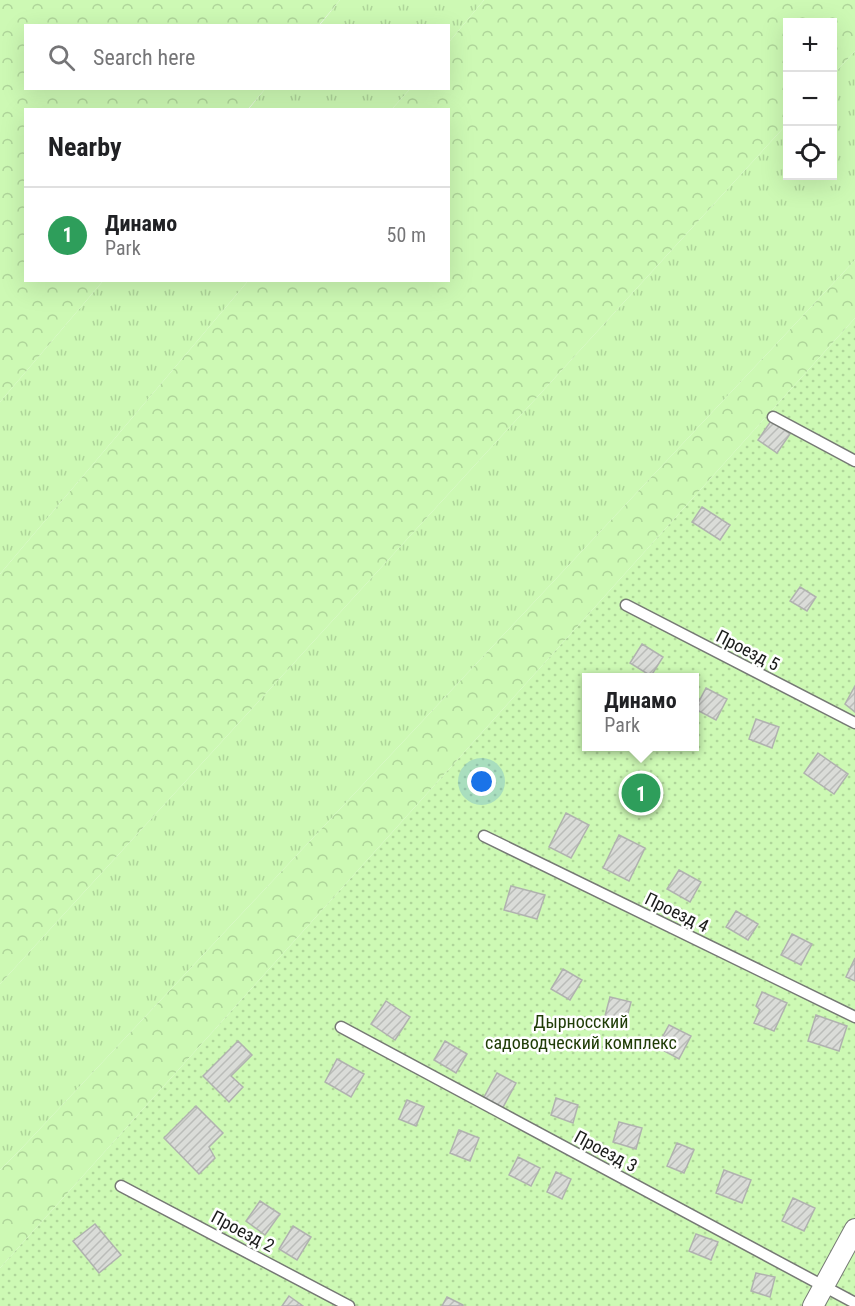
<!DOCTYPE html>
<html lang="en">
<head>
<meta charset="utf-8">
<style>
  :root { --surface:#fff; --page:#f2f2f2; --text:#202124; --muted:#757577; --line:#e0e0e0; --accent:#7c3aed }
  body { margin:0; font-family:"Roboto Condensed",sans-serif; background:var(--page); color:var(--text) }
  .controls { position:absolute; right:18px; top:18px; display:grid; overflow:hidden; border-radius:0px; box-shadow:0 6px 24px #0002 }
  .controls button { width:54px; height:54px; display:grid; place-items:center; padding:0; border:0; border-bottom:2px solid var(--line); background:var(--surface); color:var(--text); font:30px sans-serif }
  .you { position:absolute; left:482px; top:782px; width:21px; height:21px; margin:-15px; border:4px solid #fff; border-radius:50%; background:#1a73e8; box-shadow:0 0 0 9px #1a73e833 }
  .badge { display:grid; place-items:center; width:39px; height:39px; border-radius:50%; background:var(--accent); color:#fff; font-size:20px; font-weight:700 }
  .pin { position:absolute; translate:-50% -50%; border:3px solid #fff; box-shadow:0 2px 6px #0006 }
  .popup { position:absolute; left:582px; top:673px; width:117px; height:78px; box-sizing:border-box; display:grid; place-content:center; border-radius:0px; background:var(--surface); filter:drop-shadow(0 2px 4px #0005); font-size:20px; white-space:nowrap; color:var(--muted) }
  .popup b { font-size:22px; color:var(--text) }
  .popup::after { content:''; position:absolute; left:50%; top:100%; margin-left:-12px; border:12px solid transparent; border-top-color:var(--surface) }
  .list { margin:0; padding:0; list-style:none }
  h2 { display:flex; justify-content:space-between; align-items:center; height:78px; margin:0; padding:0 24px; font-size:26px }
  h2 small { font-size:20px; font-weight:400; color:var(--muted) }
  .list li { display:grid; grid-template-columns:39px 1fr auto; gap:18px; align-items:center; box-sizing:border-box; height:96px; padding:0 24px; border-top:2px solid var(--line) }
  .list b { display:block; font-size:22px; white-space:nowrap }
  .list p { margin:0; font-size:20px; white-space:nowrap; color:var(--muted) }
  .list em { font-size:20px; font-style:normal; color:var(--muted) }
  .icon { flex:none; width:33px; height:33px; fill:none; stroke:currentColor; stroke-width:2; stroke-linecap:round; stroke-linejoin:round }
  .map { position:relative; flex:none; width:855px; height:1306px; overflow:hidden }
  .search { position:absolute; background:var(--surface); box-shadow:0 6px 24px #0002; left:24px; top:24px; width:426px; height:66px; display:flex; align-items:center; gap:15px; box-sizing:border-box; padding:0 21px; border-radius:0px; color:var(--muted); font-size:22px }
  .panel { position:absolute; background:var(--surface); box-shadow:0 6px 24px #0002; left:24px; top:108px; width:426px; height:174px; border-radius:0px }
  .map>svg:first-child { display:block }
</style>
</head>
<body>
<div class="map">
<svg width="855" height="1306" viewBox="0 0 855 1306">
  <defs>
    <pattern id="grass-tufts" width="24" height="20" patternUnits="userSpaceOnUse" patternTransform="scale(1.5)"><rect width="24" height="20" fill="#cdf9b4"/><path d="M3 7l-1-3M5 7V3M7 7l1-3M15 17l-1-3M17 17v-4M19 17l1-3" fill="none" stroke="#afd59a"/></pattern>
    <pattern id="forest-crowns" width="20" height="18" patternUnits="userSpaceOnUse" patternTransform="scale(1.5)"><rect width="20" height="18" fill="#cdf9b4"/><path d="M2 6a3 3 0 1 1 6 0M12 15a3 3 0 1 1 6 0" fill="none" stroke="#afd59a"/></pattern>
    <pattern id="garden-dots" width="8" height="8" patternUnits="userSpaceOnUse" patternTransform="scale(1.5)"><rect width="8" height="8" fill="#cdf9b4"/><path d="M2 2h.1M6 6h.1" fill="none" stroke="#afd59a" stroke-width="1.8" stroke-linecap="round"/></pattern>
    <pattern id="building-hatch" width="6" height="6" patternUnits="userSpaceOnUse" patternTransform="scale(1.5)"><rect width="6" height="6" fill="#dadcd8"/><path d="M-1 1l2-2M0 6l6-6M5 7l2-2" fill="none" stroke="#babcb9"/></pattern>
  </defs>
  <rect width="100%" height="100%" fill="#f5f8f4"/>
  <path fill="url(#grass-tufts)" d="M340 0H484L449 42 448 26H319Z
    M855 51V260L21 1149 0 1170V984L787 124 788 176H832L833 75Z
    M265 89H410L392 109 248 110Z
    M103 281H248L0 574V402Z"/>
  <path fill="url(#forest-crowns)" d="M0 0H340L319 25 26 26V88L265 89 248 109 26 110V280L103 281 0 402Z
    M484 0H855V51L833 75 832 22H788L787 124 0 984V574L248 281 448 280V110L392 109 410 89 448 88 449 42Z
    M855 260V318L0 1268V1170L21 1149Z"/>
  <path fill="url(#garden-dots)" fill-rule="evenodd" d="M855 318V1306H0V1268ZM587 678H695V746H587Z"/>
  <path fill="url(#building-hatch)" stroke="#b0b2af" stroke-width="1.5" d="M771 421 790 434 777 453 758 440Z
    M702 507 730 525 720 540 692 522Z
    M800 587 816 597 807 611 790 601Z
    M642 644 663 657 651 676 630 663Z
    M855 686V712L845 704Z
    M706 688 727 699 716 720 695 709Z
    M756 719 779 727 772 748 749 739Z
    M818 753 848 774 834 794 804 773Z
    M566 813 589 825 571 858 549 847Z
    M619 835 645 848 629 881 603 868Z
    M679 870 701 882 690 902 667 889Z
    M511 886 545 895 537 919 504 910Z
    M736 911 758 924 748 940 726 927Z
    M792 934 812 944 801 965 781 955Z
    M855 958V981L846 977Z
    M563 969 582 980 570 1000 551 989Z
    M762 992 787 1003 774 1031 754 1023 760 1010 756 1006Z
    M610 997 631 1002 626 1021 605 1016Z
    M386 1001 410 1017 395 1040 371 1024Z
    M816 1015 847 1026 839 1051 808 1041Z
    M669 1025 691 1036 679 1059 657 1047Z
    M238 1041 252 1055 231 1076 243 1087 229 1102 203 1076Z
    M445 1041 467 1054 456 1073 434 1060Z
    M337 1059 364 1074 351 1097 325 1082Z
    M497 1073 516 1083 501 1111 482 1101Z
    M556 1098 578 1105 573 1123 551 1115Z
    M407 1100 424 1107 416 1126 399 1119Z
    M196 1106 223 1133 209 1147 215 1158 199 1174 164 1138Z
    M619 1122 642 1128 636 1149 613 1142Z
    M459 1130 479 1138 470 1161 450 1153Z
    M677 1143 694 1150 684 1173 667 1166Z
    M518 1157 540 1168 531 1186 509 1175Z
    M724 1170 751 1180 742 1203 716 1193Z
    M556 1172 571 1179 562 1199 547 1192Z
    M793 1198 815 1208 804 1231 782 1221Z
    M260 1201 280 1214 265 1235 246 1221Z
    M95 1224 121 1255 99 1273 73 1241Z
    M293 1226 311 1237 297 1260 279 1249Z
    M696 1234 718 1242 711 1260 689 1251Z
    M756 1273 775 1277 770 1297 751 1291Z
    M289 1296 303 1306H282Z
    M447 1297 463 1305V1306H442Z"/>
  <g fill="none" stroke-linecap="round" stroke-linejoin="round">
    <g stroke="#767975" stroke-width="13">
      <path id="lane" d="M773 417 855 461
        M626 605 855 723
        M484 836 855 1017
        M341 1027 855 1303
        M121 1186 349 1306"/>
    </g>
    <g stroke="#767975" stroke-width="22">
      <path id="street" d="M813 1306 855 1229"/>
    </g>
    <use href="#lane" stroke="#fff" stroke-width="10"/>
    <use href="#street" stroke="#fff" stroke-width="20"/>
  </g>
  <g text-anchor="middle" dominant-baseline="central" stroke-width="5" stroke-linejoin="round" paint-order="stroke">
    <g font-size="18" fill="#1c1d1c" stroke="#fff">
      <text transform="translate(748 650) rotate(27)">Проезд 5</text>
      <text transform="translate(677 912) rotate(26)">Проезд 4</text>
      <text transform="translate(606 1151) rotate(28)">Проезд 3</text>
      <text transform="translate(243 1231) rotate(28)">Проезд 2</text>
    </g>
    <g font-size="18" fill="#203d07" stroke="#fff">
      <text x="581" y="1021">Дырносский<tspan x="581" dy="21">садоводческий комплекс</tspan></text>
    </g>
  </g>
</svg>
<div class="controls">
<button>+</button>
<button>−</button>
<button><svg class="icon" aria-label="locate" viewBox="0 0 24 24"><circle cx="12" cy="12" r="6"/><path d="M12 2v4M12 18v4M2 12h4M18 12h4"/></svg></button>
</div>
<div class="you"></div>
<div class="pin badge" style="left:641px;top:793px;background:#2e9e5b">1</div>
<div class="popup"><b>Динамо</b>Park</div>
<div class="search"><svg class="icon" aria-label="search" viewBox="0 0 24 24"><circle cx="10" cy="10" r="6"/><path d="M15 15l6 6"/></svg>Search here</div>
<section class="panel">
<h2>Nearby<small></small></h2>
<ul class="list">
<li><span class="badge" style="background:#2e9e5b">1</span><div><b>Динамо</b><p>Park</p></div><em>50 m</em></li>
</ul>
</section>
</div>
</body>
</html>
